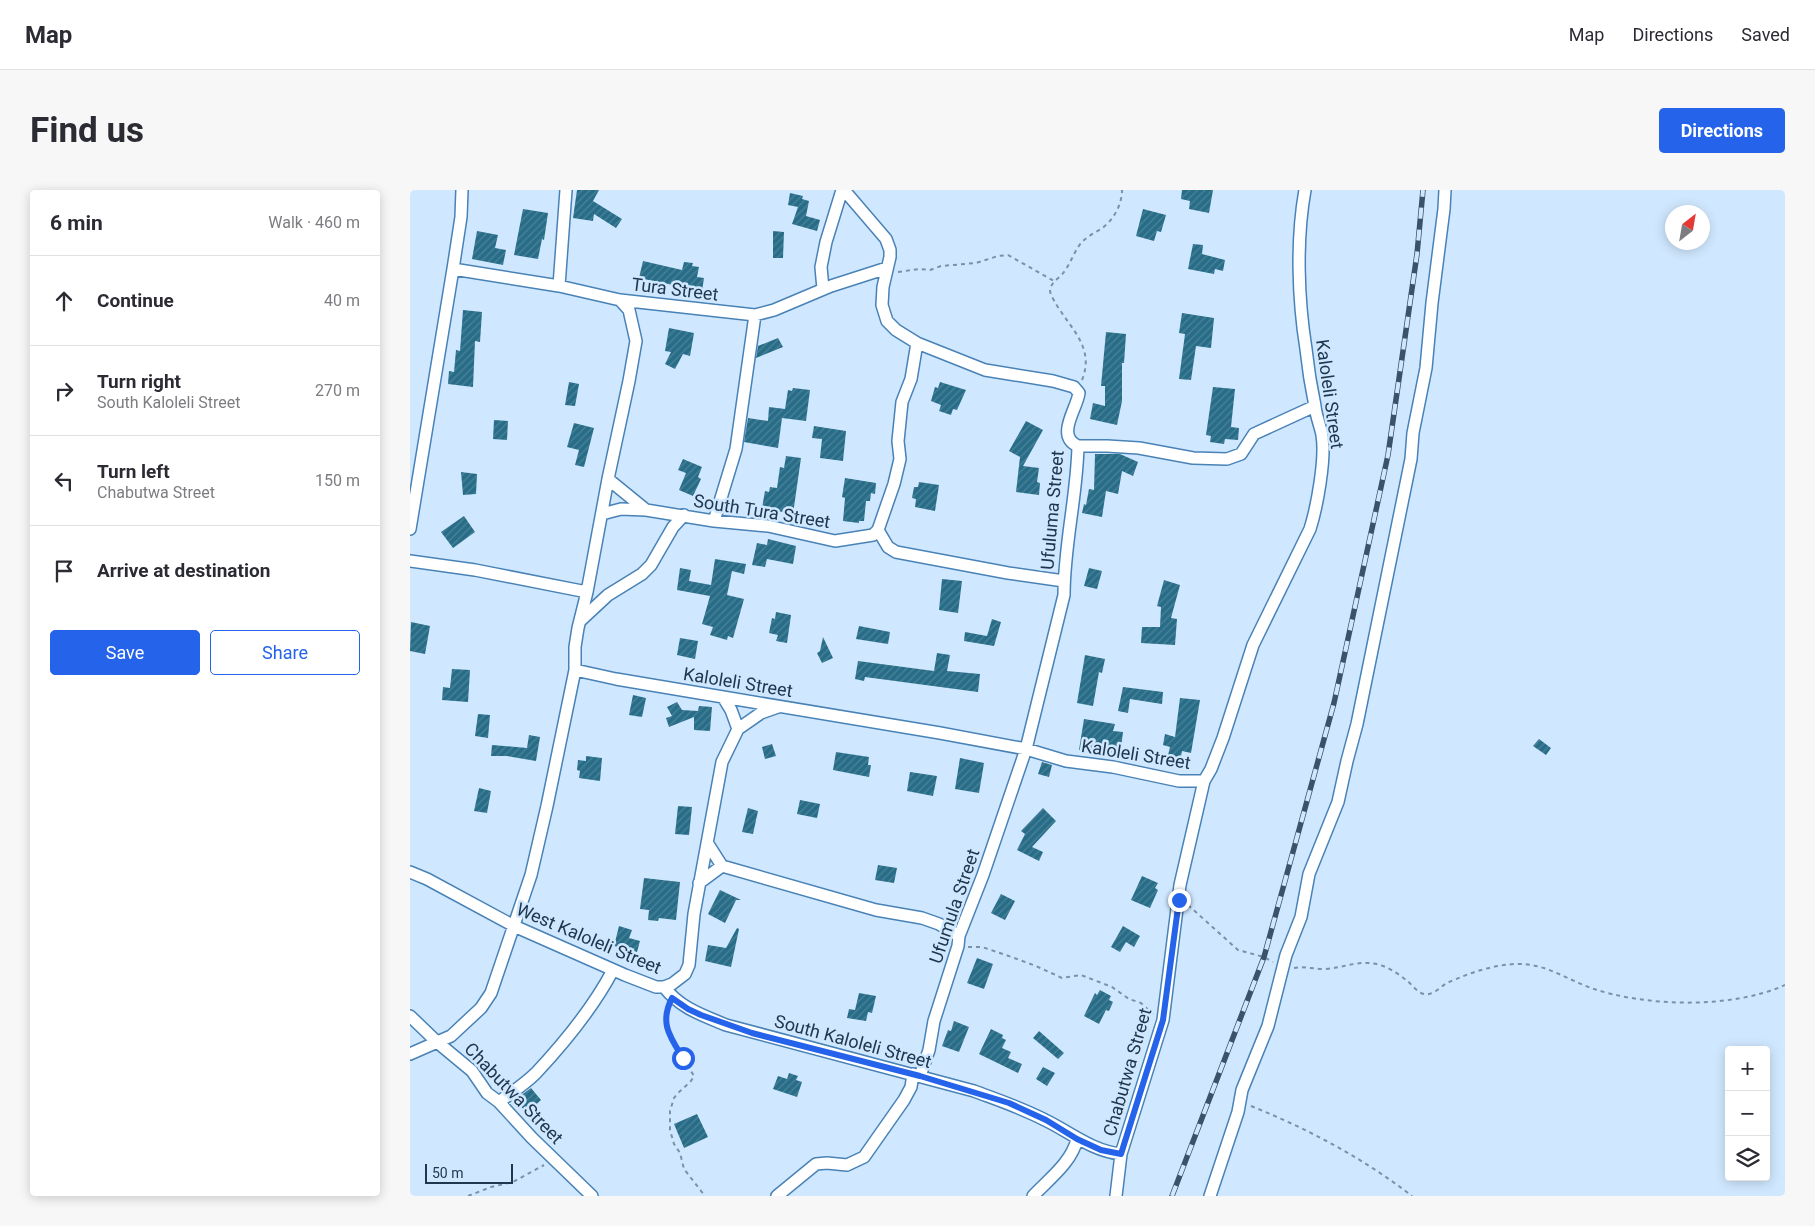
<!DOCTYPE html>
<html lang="en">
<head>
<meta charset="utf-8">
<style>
  :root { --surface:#fff; --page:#f7f7f7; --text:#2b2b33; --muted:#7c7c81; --line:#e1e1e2; --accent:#2563eb }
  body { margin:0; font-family:Roboto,sans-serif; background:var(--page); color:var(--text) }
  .controls { position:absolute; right:15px; bottom:15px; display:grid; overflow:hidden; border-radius:5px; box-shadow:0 2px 12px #0003 }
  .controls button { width:45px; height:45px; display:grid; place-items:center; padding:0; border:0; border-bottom:1px solid var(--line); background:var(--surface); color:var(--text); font:25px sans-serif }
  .compass { position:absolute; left:1255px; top:15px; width:45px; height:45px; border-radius:50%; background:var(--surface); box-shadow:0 2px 12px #0003; rotate:31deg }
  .scale { position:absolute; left:15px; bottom:12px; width:88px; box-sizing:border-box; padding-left:5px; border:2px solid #20384e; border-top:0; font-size:14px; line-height:18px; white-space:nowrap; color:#20384e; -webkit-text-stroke:4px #d0e8ff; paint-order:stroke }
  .stop { position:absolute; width:15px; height:15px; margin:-11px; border:4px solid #2563eb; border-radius:50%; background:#fff }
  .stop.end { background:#2563eb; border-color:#fff; box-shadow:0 1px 5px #0008 }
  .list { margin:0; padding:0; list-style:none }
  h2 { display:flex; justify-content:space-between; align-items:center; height:65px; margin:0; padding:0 20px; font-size:21px }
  h2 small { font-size:16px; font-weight:400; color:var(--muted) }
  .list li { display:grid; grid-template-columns:32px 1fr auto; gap:15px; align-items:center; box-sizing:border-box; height:90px; padding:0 20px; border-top:1px solid var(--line) }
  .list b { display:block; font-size:19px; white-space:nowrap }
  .list p { margin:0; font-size:16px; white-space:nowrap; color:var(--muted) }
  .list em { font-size:16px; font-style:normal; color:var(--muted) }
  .actions { display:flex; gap:10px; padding:15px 20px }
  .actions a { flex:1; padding:11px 0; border:1px solid var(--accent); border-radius:5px; text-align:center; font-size:18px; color:var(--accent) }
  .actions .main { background:var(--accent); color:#fff }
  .icon { flex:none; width:28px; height:28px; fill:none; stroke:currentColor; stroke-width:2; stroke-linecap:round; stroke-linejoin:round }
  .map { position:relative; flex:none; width:1375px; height:1006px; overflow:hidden; border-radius:5px }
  header { display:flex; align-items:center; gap:30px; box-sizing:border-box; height:70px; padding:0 25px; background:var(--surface); border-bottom:1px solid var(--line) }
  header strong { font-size:24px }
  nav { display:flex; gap:28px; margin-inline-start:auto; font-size:18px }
  .intro { display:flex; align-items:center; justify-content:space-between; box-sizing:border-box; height:120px; padding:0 30px }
  h1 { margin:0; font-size:35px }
  .button { padding:12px 22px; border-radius:5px; background:var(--accent); color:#fff; font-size:18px; font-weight:700 }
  main { display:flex; gap:30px; padding:0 30px }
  aside { flex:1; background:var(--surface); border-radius:5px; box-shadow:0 2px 12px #0003 }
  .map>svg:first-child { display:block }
</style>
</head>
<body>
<header>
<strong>Map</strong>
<nav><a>Map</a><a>Directions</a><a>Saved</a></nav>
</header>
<div class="intro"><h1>Find us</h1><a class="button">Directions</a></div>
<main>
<aside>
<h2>6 min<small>Walk · 460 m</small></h2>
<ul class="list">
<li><svg class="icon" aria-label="ahead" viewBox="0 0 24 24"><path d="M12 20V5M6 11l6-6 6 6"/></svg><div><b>Continue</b></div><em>40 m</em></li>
<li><svg class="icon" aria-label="right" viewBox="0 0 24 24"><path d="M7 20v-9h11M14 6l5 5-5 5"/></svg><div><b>Turn right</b><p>South Kaloleli Street</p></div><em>270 m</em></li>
<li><svg class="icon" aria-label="left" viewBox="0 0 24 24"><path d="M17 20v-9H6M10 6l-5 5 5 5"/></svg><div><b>Turn left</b><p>Chabutwa Street</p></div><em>150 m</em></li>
<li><svg class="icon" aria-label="arrive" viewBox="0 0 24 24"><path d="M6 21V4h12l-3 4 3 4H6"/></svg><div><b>Arrive at destination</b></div></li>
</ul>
<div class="actions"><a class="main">Save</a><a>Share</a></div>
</aside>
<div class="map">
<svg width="1375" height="1006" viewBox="0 0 1375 1006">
  <defs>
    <pattern id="building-hatch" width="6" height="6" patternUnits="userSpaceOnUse" patternTransform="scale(1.25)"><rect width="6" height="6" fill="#286d88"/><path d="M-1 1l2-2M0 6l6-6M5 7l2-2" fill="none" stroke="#4d8298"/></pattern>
  </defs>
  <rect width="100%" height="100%" fill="#d0e8ff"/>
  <path fill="url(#building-hatch)" d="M167 0H189L183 11 212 29 206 38 184 24 183 31 163 28Z
    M772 0H803L799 23 779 19 780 11 771 9Z
    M380 3 393 6 392 9 399 11 396 26 410 30 407 41 382 34 388 17 378 15Z
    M113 19 138 23 134 50 132 49 128 69 104 65Z
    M733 19 756 25 751 42 747 41 744 51 726 46Z
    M67 41 88 45 85 58 96 60 93 75 62 69Z
    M363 41 374 42 373 68H363Z
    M783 54 793 55 792 64 815 70 813 81 805 79 804 84 778 79Z
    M233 71 272 80 274 72 283 73 282 76 289 77 287 87 294 88 292 101 229 88Z
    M53 120 72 122 70 152 65 151 63 197 38 194 39 181 44 182 46 160 50 161Z
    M772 123 804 128 801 158 786 156 781 190 769 189 775 144 769 143Z
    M259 138 284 143 280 166 273 164 265 179 255 174 261 162 255 161Z
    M696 142 716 144 714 173H712V211L707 235 680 229 683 213 695 216V196H691Z
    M368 148 373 157 346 168 348 156Z
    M159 192 169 194 165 216 155 215Z
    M530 192 556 200 547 220 543 219 541 225 529 221 531 215 521 211 525 197 528 198Z
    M803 197 825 199 821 237 829 238 828 250 815 249 814 254 800 252 801 246 796 245Z
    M383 198 400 200 396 231 372 228 368 258 334 252 338 228 358 231 359 217 375 219 378 200 382 201Z
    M84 230 98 231 97 250 83 249Z
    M616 231 633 240 613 276 629 278 627 292 630 293 629 305 606 302 610 267 599 261Z
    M164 233 184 238 174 277 165 275 169 260 157 257Z
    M404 236 436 241 433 271 410 268 412 249 402 248Z
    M685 264H710L728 272 723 286 712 281 708 304 696 301 692 327 672 323 674 314 676 315 679 299 684 300Z
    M376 266 391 268 383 324 352 318 355 301 359 302 360 297 367 298 370 277 374 278Z
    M273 269 292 277 288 287 291 289 283 306 269 300 276 283 268 280Z
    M51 282 67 284 66 304 53 305Z
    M435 288 466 293 465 304 461 303 460 311H456L454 331H449V333L433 331 435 308 432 307Z
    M509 292 529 295 525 321 505 317 506 309 502 308 504 297H508Z
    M54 326 65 342 43 358 31 342Z
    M358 349 386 356 383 374 357 369 355 377 342 375 347 353 357 355Z
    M305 369 336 374 334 384 322 381 317 405 334 409 323 448 318 446 317 450 300 445 303 437 292 434 300 406 267 400 270 378 281 380 279 391 301 395Z
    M679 378 692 381 687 399 674 396Z
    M532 389 552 391 548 423 529 420Z
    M754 390 770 395 761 428 767 429 765 455 731 453 732 437H750L751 417 747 416Z
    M366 422 381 425 377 453 366 451 368 445 359 443 362 428 365 429Z
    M582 429 591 432 584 456 554 451 555 442 577 446Z
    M1 432 20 436 15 464 0 461Z
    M449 436 480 442 478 454 446 449Z
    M413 447 423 468 412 473 407 463 410 461Z
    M270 448 288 451 285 469 267 465Z
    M527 463 540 465 537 481 570 484 568 502 455 487 454 491 445 489 448 471 524 481Z
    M675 465 695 469 692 483 689 482 683 516 667 513Z
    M42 479 60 480 58 512 32 510 33 497 40 498Z
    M713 497 753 502 752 514 720 509 718 523 708 521Z
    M223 505 236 508 232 527 219 525Z
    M770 508 790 510 781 563 772 561 770 572 757 569 760 557 753 555 755 544 765 547Z
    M267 512 272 520 288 521 289 516 302 517 300 541 284 540V527L259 537 256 528 262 526 257 517Z
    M68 524 80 525 78 548 65 546Z
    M674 529 705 534 703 541 713 542 710 566 669 560Z
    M119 545 130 547 126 571 97 566H81L82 555 117 558Z
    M1129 549 1141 558 1136 565 1123 556Z
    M362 554 366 566 355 569 352 557Z
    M426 562 459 567 458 575H461L459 587 423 580Z
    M176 566 192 568 190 591 169 588 170 581 167 580 168 570 176 571Z
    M550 568 574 573 569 603 545 599Z
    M632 572 642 575 639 587 628 584Z
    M500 582 527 586 523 606 497 601Z
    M69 598 81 601 77 623 64 621Z
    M390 610 410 614 407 628 387 624Z
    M268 616 282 617 279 645 265 644Z
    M338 618 348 621 343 644 332 642Z
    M633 618 646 631 622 657 633 662 629 671 607 660 615 644 611 641Z
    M468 675 487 678 484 693 465 690Z
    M732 686 748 693 745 698 748 700 740 718 721 710Z
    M234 688 270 692 266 730 249 728 248 731 238 730 239 720 230 719Z
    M310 700 331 710H326L315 733 298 724Z
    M591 704 605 711 595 730 581 723Z
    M209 736 222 740 219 748 230 751 227 762 204 756Z
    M713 736 730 746 724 757 716 752 710 762 701 757Z
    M327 738 329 739 321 777 295 771 298 755 316 758Z
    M567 768 583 774 574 799 557 793Z
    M690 800 701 806 699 810 703 812 699 821 696 820 689 834 674 826 685 803 687 805Z
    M449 803 466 806 462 823 458 822 456 831 437 828 439 819 445 820Z
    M544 831 559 837 549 862 532 856 538 840 541 841Z
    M581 839 593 845 592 848 596 850 592 858 601 862 598 868 612 874 608 883 569 864Z
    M629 841 654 863 648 869 623 848Z
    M633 877 645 883 637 896 626 889Z
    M379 883 388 886 386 890 392 892 387 907 363 899 368 886 377 889Z
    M121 898 131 910 117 923 105 910Z
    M287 924 298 947 274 958 264 934Z"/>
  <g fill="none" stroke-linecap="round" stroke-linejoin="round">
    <g stroke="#4882b6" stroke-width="14">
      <path id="street" d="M434 0 476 49 480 60V67L473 97 472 115 477 131 486 140 507 153 575 180 643 191 664 197 669 203C667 219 645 246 668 256 667 306 654 355 654 405L616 559 573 685 549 746 548 756 524 831 519 860 510 886
        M43 79 149 96 210 110 345 125 364 120 421 96 477 78
        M149 96 156 0
        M413 99 411 77 416 52 432 0
        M668 256H697L729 258 783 268 817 269 831 264 844 244 905 216
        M198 289 236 320 304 331 358 336 425 351 463 345 468 340 484 294 490 269 488 251 492 212 501 189 507 153
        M192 324 211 319 236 320
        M304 331 326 259 345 125
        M0 339 43 79 51 27 52 0
        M468 340 478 357 486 362 598 383 654 391
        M0 371 65 380 177 402
        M170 431 198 405 232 384 241 375 263 337 274 325
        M165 480 206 489 313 507 530 543 616 559 656 571 703 577 769 591H794
        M328 539 351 523 368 517
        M298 654 312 676 466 720 512 728 529 734 549 746
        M0 682 17 689 104 736 215 785 246 797H254L262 794 275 784 279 775 284 724 312 572 328 539 321 520 313 507
        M289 693 312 676
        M254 797C270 818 292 825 316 835L564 901C588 910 612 918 635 930 660 942 682 961 711 964
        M0 826 27 852 62 881 77 903 89 912 122 948 182 1006
        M0 864 41 846 71 818 81 803 121 685 137 616 165 480V457L168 438 177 402 198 289 219 191 226 151 219 120 210 110
        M89 912C101 903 115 894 126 883 155 852 183 818 203 780
        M367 1006 406 974 417 973 437 975 454 967 494 910 501 897 503 884
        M623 1006C639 989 662 972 667 949
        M706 1006 711 964 753 830 770 695 794 591 801 579 813 548 843 455 900 339C907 317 916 268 912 245 910 235 906 226 905 216 901 197 898 178 896 159 888 109 886 50 895 0
        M800 1006 828 922 832 900 858 836 876 765 891 727 899 684 928 612 937 571 947 534 1001 269 1003 243 1016 178 1022 113 1034 19 1035 0"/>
    </g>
    <path stroke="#7a92a8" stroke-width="2" stroke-dasharray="4 4" stroke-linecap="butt" d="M488 82 509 79 520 80 531 76 566 73 588 66 598 65 644 91
      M672 190C685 158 661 139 646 114 644 110 640 105 640 100 641 92 650 88 654 82 661 73 664 61 672 52 677 47 684 43 691 39 703 31 712 15 712 0
      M778 715 828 760 854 767 863 772
      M558 757H572L596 765 626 776 652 788 671 785 702 797 719 809 731 813 743 824
      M884 778C894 776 903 779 914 779 935 778 952 768 973 776 981 779 990 785 996 790 1002 794 1006 802 1014 804 1023 806 1030 797 1037 793 1059 783 1082 775 1106 774 1135 773 1156 789 1181 798 1236 817 1322 819 1375 795
      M258 817 255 835 258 844 284 886 281 891 267 904 264 908 260 921V940L264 954 270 963 274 979 295 1006
      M841 916C898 939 953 968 1002 1006
      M58 1006 81 997 103 992 134 975"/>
    <use href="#street" stroke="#fff" stroke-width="11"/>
    <g stroke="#3b536a" stroke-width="5.5">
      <path id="rail" d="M762 1006 854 767 924 513 978 265 1007 64 1013 0"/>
    </g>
    <use href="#rail" stroke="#d0e8ff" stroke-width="4" stroke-dasharray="11" stroke-linecap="butt"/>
  </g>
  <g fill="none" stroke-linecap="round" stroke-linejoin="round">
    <path stroke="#2563eb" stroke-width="6" d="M273 868C260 847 249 833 262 808L278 819 291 825 342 843 510 886 599 913 636 930 667 949 691 960 711 964 753 830 769 710"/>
  </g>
  <g text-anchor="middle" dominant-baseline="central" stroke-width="5" stroke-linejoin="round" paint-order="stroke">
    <g font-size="18" fill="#20384e" stroke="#d0e8ff">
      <text transform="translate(265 99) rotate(7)">Tura Street</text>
      <text transform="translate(920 204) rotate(82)">Kaloleli Street</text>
      <text transform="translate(642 320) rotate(-85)">Ufuluma Street</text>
      <text transform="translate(352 321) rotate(9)">South Tura Street</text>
      <text transform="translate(328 492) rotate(9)">Kaloleli Street</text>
      <text transform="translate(726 564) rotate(9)">Kaloleli Street</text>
      <text transform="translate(544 716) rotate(-71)">Ufumula Street</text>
      <text transform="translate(179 748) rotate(23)">West Kaloleli Street</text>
      <text transform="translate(443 851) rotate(15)">South Kaloleli Street</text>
      <text transform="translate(717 882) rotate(-74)">Chabutwa Street</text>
      <text transform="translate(104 903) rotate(46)">Chabutwa Street</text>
    </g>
  </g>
</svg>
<div class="controls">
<button>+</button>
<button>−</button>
<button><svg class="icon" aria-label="layers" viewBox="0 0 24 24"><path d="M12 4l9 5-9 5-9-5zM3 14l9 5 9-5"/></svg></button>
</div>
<svg class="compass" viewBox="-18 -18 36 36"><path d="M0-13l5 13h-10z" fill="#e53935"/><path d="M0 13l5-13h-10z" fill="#7c7c81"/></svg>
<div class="scale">50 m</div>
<div class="stop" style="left:273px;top:868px"></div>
<div class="stop end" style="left:769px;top:710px"></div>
</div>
</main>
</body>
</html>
